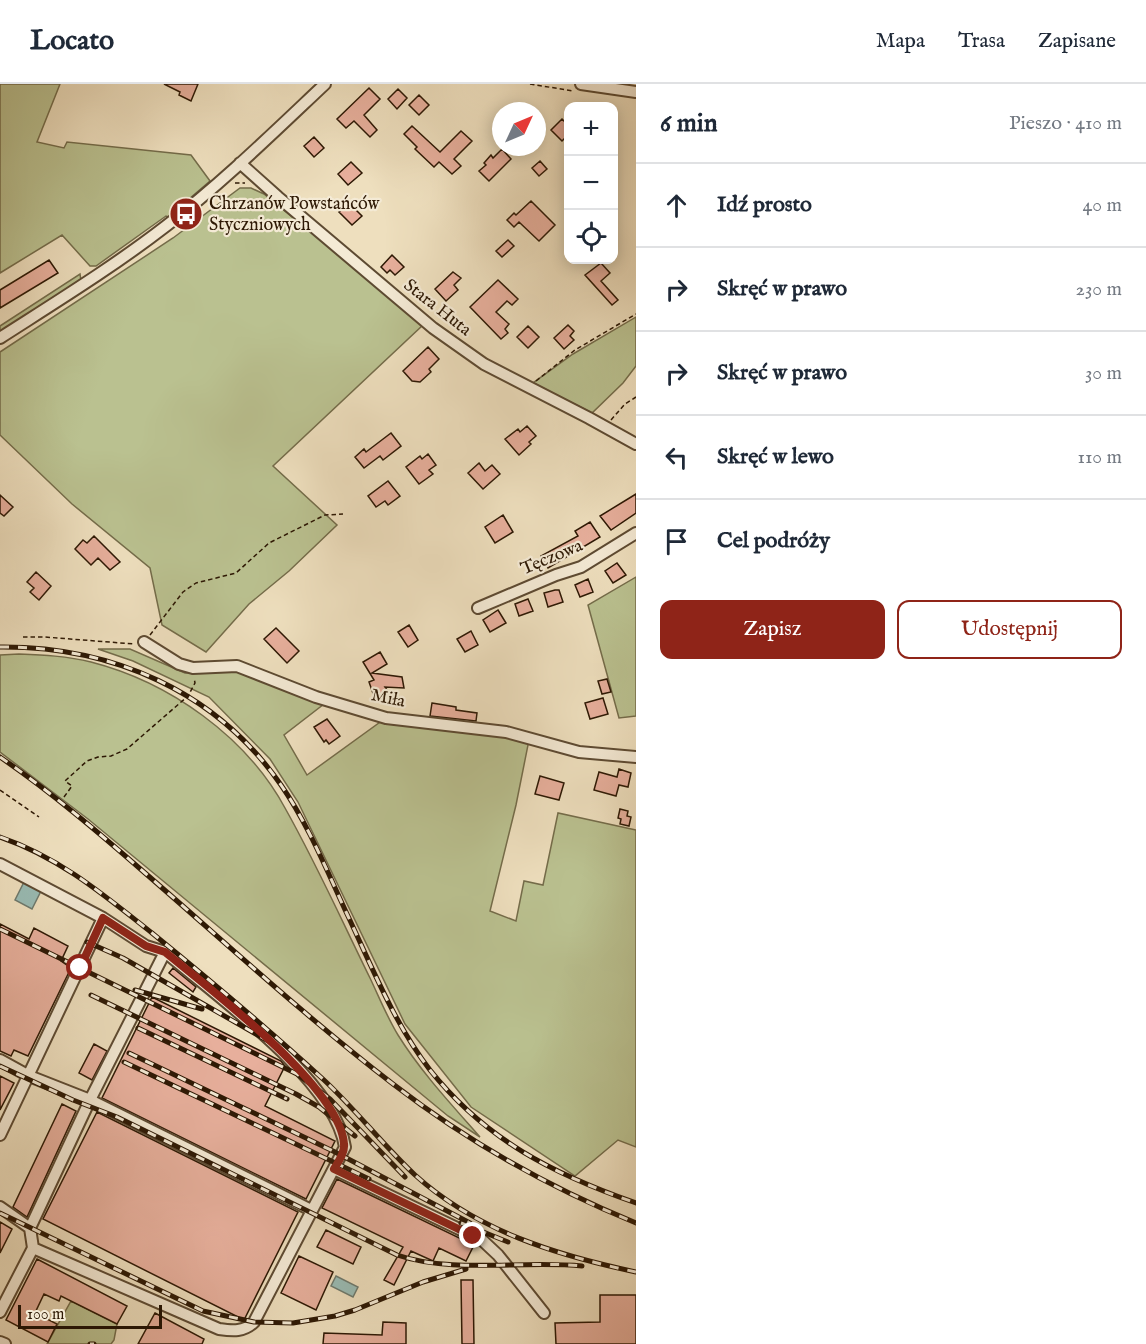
<!DOCTYPE html>
<html lang="pl">
<head>
<meta charset="utf-8">
<style>
  :root { --surface:#fff; --page:#f6f6f7; --text:#1f2937; --muted:#747a83; --line:#e0e1e3; --accent:#8f2418 }
  body { margin:0; font-family:"IM FELL English",serif; background:var(--page); color:var(--text) }
  .controls { position:absolute; right:18px; top:18px; display:grid; overflow:hidden; border-radius:12px; box-shadow:0 3px 15px #0003 }
  .controls button { width:54px; height:54px; display:grid; place-items:center; padding:0; border:0; border-bottom:2px solid var(--line); background:var(--surface); color:var(--text); font:30px sans-serif }
  .compass { position:absolute; left:492px; top:18px; width:54px; height:54px; border-radius:50%; background:var(--surface); box-shadow:0 3px 15px #0003; rotate:46deg }
  .scale { position:absolute; left:18px; bottom:15px; width:144px; box-sizing:border-box; padding-left:6px; border:3px solid #2d1804; border-top:0; font-size:16px; line-height:21px; white-space:nowrap; color:#2d1804; -webkit-text-stroke:4px #f4ead5; paint-order:stroke }
  .stop { position:absolute; width:18px; height:18px; margin:-14px; border:4px solid #8f2418; border-radius:50%; background:#fff }
  .stop.end { background:#8f2418; border-color:#fff; box-shadow:0 2px 6px #0008 }
  .list { margin:0; padding:0; list-style:none }
  h2 { display:flex; justify-content:space-between; align-items:center; height:78px; margin:0; padding:0 24px; font-size:26px }
  h2 small { font-size:20px; font-weight:400; color:var(--muted) }
  .list li { display:grid; grid-template-columns:39px 1fr auto; gap:18px; align-items:center; box-sizing:border-box; height:84px; padding:0 24px; border-top:2px solid var(--line) }
  .list b { display:block; font-size:22px; white-space:nowrap }
  .list em { font-size:20px; font-style:normal; color:var(--muted) }
  .actions { display:flex; gap:12px; padding:18px 24px }
  .actions a { flex:1; padding:14px 0; border:2px solid var(--accent); border-radius:12px; text-align:center; font-size:21px; color:var(--accent) }
  .actions .main { background:var(--accent); color:#fff }
  .icon { flex:none; width:33px; height:33px; fill:none; stroke:currentColor; stroke-width:2; stroke-linecap:round; stroke-linejoin:round }
  .map { position:relative; flex:none; width:636px; height:1260px; overflow:hidden }
  header { display:flex; align-items:center; gap:36px; box-sizing:border-box; height:84px; padding:0 30px; background:var(--surface); border-bottom:2px solid var(--line) }
  header strong { font-size:28px }
  nav { display:flex; gap:33px; margin-inline-start:auto; font-size:21px }
  main { display:flex }
  aside { flex:1; background:var(--surface) }
  .map>svg:first-child { display:block }
</style>
</head>
<body>
<header>
<strong>Locato</strong>
<nav><a>Mapa</a><a>Trasa</a><a>Zapisane</a></nav>
</header>
<main>
<div class="map">
<svg width="636" height="1260" viewBox="0 0 636 1260">
  <rect width="100%" height="100%" fill="#eedfbe"/>
  <filter id="stains"><feTurbulence type="fractalNoise" baseFrequency=".00333" numOctaves="4"/><feColorMatrix values="0 0 0 0 .2 0 0 0 0 .09 0 0 0 0 .02 0 0 0 .5 -.17"/></filter>
  <radialGradient id="worn" r=".72"><stop offset=".6" stop-color="#630" stop-opacity="0"/><stop offset="1" stop-color="#630" stop-opacity=".3"/></radialGradient>
  <path fill="#bac190" stroke="#746c4a" stroke-width="1.5" d="M0 0H60L37 58 64 64 67 58 191 71 210 97 168 133 166 132 96 182H90L62 151 0 189Z
    M240 104H251L264 110 424 240 273 382 337 441 289 487 249 520 206 568 162 541 150 484 72 420 0 351V268L173 154Z
    M80 190 81 197 0 249V242Z
    M636 233V282L623 299 592 329 533 299 573 270Z
    M636 493V632L619 634 588 521Z
    M98 565H130L185 589 236 587 324 620 284 651 307 691 383 636 529 656 516 721 490 827 516 837 524 797 543 801 558 729 636 746V1063L618 1056 575 1092 471 1023 405 940 298 718 270 675 209 613 133 577Z
    M19 570C43 571 67 572 91 578 169 598 246 652 285 724 316 779 342 837 370 894 379 913 387 933 398 951 421 988 451 1020 480 1053L448 1032 88 735 0 668V571Z
    M71 1217 117 1240 114 1256 111 1260H47Z"/>
  <path fill="#99bcb5" stroke="#6e7a6e" stroke-width="1.5" d="M24 798 41 807 32 825 15 816Z
    M336 1192 358 1203 353 1213 331 1202Z"/>
  <path fill="#e7af9c" stroke="#2d1804" stroke-width="1.5" d="M164 0H198L191 17 179 11 180 8Z
    M369 4 380 15 364 31 377 46 370 53 354 37 346 44 337 35Z
    M398 5 407 14 397 25 388 15Z
    M419 11 429 21 419 31 409 21Z
    M562 35 568 41V51L562 57 551 46Z
    M412 42 440 68 461 47 472 57 454 75 461 82 452 90 439 78 434 83 415 65 417 63 404 50Z
    M314 53 324 64 314 73 304 62Z
    M502 65 511 75 489 97 479 87 486 81 484 79 491 71 493 74Z
    M540 77 547 85 539 92 532 84Z
    M351 78 362 89 348 101 338 90Z
    M531 117 555 141 539 157 519 138 514 143 507 136 514 129 516 131Z
    M349 119 362 132 352 141 339 128Z
    M508 156 514 162 502 173 496 167Z
    M392 171 404 183 395 191 390 186 387 189 381 183Z
    M49 176 58 189 0 224V206Z
    M601 179 610 189 601 197 618 216 612 221 585 191Z
    M453 188 461 194 454 201 458 206 446 217 435 205Z
    M498 196 518 215 512 221 507 217 496 228 509 240 505 245 508 249 501 255 470 223Z
    M568 241 574 247 570 252 574 256 564 265 554 254Z
    M528 242 539 253 528 264 517 253Z
    M428 263 439 275 429 285 431 288 420 298 412 297 403 287Z
    M527 342 536 352 529 358 531 360 519 371 505 355 518 345 520 348Z
    M391 349 401 362 383 376 380 372 364 384 355 373 364 365 366 368Z
    M428 370 436 381 429 386 433 390 419 400 406 383 420 372 422 375Z
    M479 379 485 387 492 381 500 390 483 405 468 389Z
    M388 397 400 412 388 421 385 417 376 423 368 412Z
    M636 410V429L611 446 600 432Z
    M0 411 13 423 4 432 0 429Z
    M503 431 513 448 495 459 485 443Z
    M590 438 600 453 548 484 541 472 578 452 575 447Z
    M94 452 120 478 110 486 98 474 91 481 75 465 83 456 87 459Z
    M617 479 626 491 613 499 605 487Z
    M36 488 51 502 39 516 30 508 34 504 27 498Z
    M588 495 593 508 580 513 575 501Z
    M555 506H559L563 518 548 523 544 509Z
    M528 515 533 527 519 532 515 520Z
    M498 526 506 539 490 548 483 536Z
    M409 541 418 556 408 563 398 548Z
    M276 544 299 567 287 579 264 555Z
    M471 547 478 561 465 568 457 555Z
    M380 568 387 580 372 589 402 593 404 604 385 603 389 609 382 613 381 611 375 615 369 598 374 596 363 578Z
    M607 595 611 608 602 610 598 597Z
    M603 614 608 630 590 635 585 619Z
    M432 619 456 623V626L477 629 476 637 430 632Z
    M327 635 340 652 329 660 326 656 324 658 314 643Z
    M619 685 631 689 628 703 619 701 616 712 594 706 599 688 617 693Z
    M540 692 564 699 559 716 535 710Z
    M620 725 628 727 627 732 631 733 629 742 620 740 621 735 618 734Z
    M0 840 29 855 34 844 68 862 61 877 71 884 28 972 14 966 11 972 0 967Z
    M173 884 196 903 193 908 169 889Z
    M152 913 281 977 285 982 265 1022 335 1057 306 1115 102 1014Z
    M94 960 107 967 92 996 79 989Z
    M0 992 14 999 0 1026Z
    M62 1020 76 1027 27 1133 13 1123Z
    M97 1028 298 1128 244 1236 43 1135Z
    M337 1095 474 1161 466 1177 439 1164 433 1177 411 1167 394 1201 384 1196 403 1163 322 1124Z
    M0 1138 12 1145 0 1169Z
    M326 1146 361 1163 353 1180 317 1163Z
    M299 1172 333 1188 316 1226 281 1209Z
    M37 1175 127 1222 117 1240 61 1212 59 1217 44 1210 35 1229 57 1240 48 1258 6 1236Z
    M461 1196H473L474 1260H462Z
    M600 1211H636V1260H556L555 1239 600 1238Z
    M155 1229 204 1255 202 1260H138Z
    M383 1238 406 1239V1260H323L324 1249 382 1251Z"/>
  <g fill="none" stroke-linecap="round" stroke-linejoin="round">
    <g stroke="#5d4a32" stroke-width="14">
      <path id="minor" d="M581 0 636 8
        M240 79 278 113 433 244 484 280 589 334 636 360
        M0 254C56 218 113 183 166 142 222 99 273 49 325 0
        M478 524 556 491 581 483 636 449
        M144 558 179 580 193 584 237 582 316 613 386 634 506 648 579 668 636 673
        M0 780 103 834 146 862 165 868C217 912 335 996 345 1063L254 1238C244 1248 233 1247 219 1245L33 1164
        M0 976 29 992 90 1016 311 1126
        M0 1051 103 834
        M334 1085 482 1156 498 1171 544 1229
        M0 1123 30 1144 33 1164 0 1228
        M30 1144 90 1016 165 868
        M0 1258 5 1260"/>
    </g>
    <path stroke="#2d1804" stroke-width="1.5" stroke-dasharray="4.5 3" stroke-linecap="butt" d="M530 0 573 7
      M235 99H245
      M536 297 575 266 636 230
      M611 336 625 320 636 313
      M150 551 183 508 196 499 236 489 269 459 325 431 343 430
      M23 553H45L134 560
      M0 706 39 733
      M64 713 72 702 65 697 87 677 98 673 111 672 127 665 188 612 195 599 194 594"/>
    <use href="#minor" stroke="#f4ead5" stroke-width="10"/>
    <g stroke="#2d1804" stroke-width="5">
      <path id="rail" d="M0 563C112 562 216 607 281 701 308 740 327 787 347 830 372 883 394 939 430 986 486 1056 553 1090 636 1119
        M0 673C51 708 98 748 145 789 227 860 307 934 393 1000 467 1057 550 1104 636 1139
        M0 753C59 773 104 811 152 849 211 897 268 945 324 996 356 1026 383 1061 415 1091 477 1147 556 1171 636 1188
        M0 845 297 990 330 1015 405 1093
        M87 858 123 874 277 962
        M135 906 202 925
        M91 911 296 1010 319 1023 355 1052
        M138 944 287 1015
        M129 969 335 1068 470 1139
        M124 978 369 1095
        M0 982 73 1016 117 1033 397 1171C453 1190 523 1176 582 1182
        M0 1129 203 1227 254 1238 293 1239 335 1232 355 1226 423 1198 466 1185
        M461 1139 508 1158
        M90 1260H94"/>
    </g>
    <use href="#rail" stroke="#f4ead5" stroke-width="3" stroke-dasharray="9" stroke-linecap="butt"/>
  </g>
  <g fill="none" stroke-linecap="round" stroke-linejoin="round">
    <path stroke="#8f2418" stroke-width="8" d="M80 884 103 834 146 862 165 868C210 905 340 1003 344 1060 345 1069 338 1078 334 1085L473 1152"/>
  </g>
  <defs>
    <g id="bus-disc" transform="scale(1.725)"><circle r="9.5" fill="#8f2418" stroke="#f4ead5"/><path d="M-5-6H5V4H4V6H2V4H-2V6H-4V4H-5ZM-3.5-4V0h7V-4ZM-3.5 1.2v1.5H-2V1.2ZM2 1.2v1.5H3.5V1.2Z" fill="#fff"/></g>
  </defs>
  <g fill-rule="evenodd">
    <use href="#bus-disc" x="186" y="130"/>
  </g>
  <g text-anchor="middle" dominant-baseline="central" stroke-width="4.5" stroke-linejoin="round" paint-order="stroke">
    <g font-size="18" fill="#2d1804" stroke="#f4ead5" text-anchor="start">
      <text x="209" y="120">Chrzanów Powstańców<tspan x="209" dy="21">Styczniowych</tspan></text>
    </g>
    <g font-size="18" fill="#2d1804" stroke="#f4ead5">
      <text transform="translate(437 224) rotate(38)">Stara Huta</text>
      <text transform="translate(552 474) rotate(-23)">Tęczowa</text>
      <text transform="translate(388 615) rotate(12)">Miła</text>
    </g>
  </g>
  <rect width="100%" height="100%" filter="url(#stains)"/>
  <rect width="100%" height="100%" fill="url(#worn)"/>
</svg>
<div class="controls">
<button>+</button>
<button>−</button>
<button><svg class="icon" aria-label="locate" viewBox="0 0 24 24"><circle cx="12" cy="12" r="6"/><path d="M12 2v4M12 18v4M2 12h4M18 12h4"/></svg></button>
</div>
<svg class="compass" viewBox="-18 -18 36 36"><path d="M0-13l5 13h-10z" fill="#e53935"/><path d="M0 13l5-13h-10z" fill="#747a83"/></svg>
<div class="scale">100 m</div>
<div class="stop" style="left:80px;top:884px"></div>
<div class="stop end" style="left:473px;top:1152px"></div>
</div>
<aside>
<h2>6 min<small>Pieszo · 410 m</small></h2>
<ul class="list">
<li><svg class="icon" aria-label="ahead" viewBox="0 0 24 24"><path d="M12 20V5M6 11l6-6 6 6"/></svg><div><b>Idź prosto</b></div><em>40 m</em></li>
<li><svg class="icon" aria-label="right" viewBox="0 0 24 24"><path d="M7 20v-9h11M14 6l5 5-5 5"/></svg><div><b>Skręć w prawo</b></div><em>230 m</em></li>
<li><svg class="icon" aria-label="right" viewBox="0 0 24 24"><path d="M7 20v-9h11M14 6l5 5-5 5"/></svg><div><b>Skręć w prawo</b></div><em>30 m</em></li>
<li><svg class="icon" aria-label="left" viewBox="0 0 24 24"><path d="M17 20v-9H6M10 6l-5 5 5 5"/></svg><div><b>Skręć w lewo</b></div><em>110 m</em></li>
<li><svg class="icon" aria-label="arrive" viewBox="0 0 24 24"><path d="M6 21V4h12l-3 4 3 4H6"/></svg><div><b>Cel podróży</b></div></li>
</ul>
<div class="actions"><a class="main">Zapisz</a><a>Udostępnij</a></div>
</aside>
</main>
</body>
</html>
